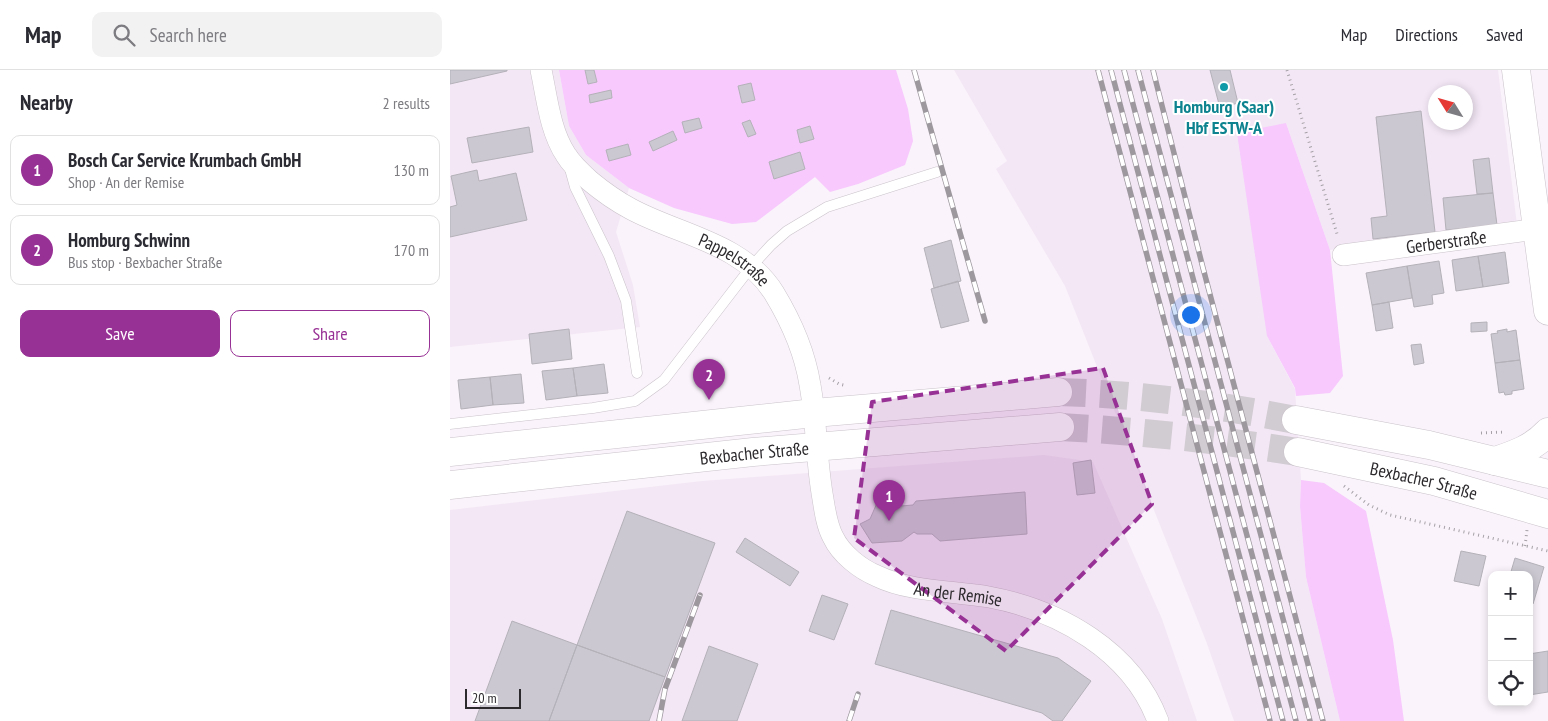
<!DOCTYPE html>
<html lang="en">
<head>
<meta charset="utf-8">
<style>
  :root { --surface:#fff; --page:#f2f2f3; --text:#2b2b33; --muted:#7c7c81; --line:#e1e1e2; --accent:#983195 }
  body { margin:0; font-family:"PT Sans Narrow",sans-serif; background:var(--page); color:var(--text) }
  .controls { position:absolute; right:15px; bottom:15px; display:grid; overflow:hidden; border-radius:10px; box-shadow:0 2px 8px #0003 }
  .controls button { width:45px; height:45px; display:grid; place-items:center; padding:0; border:0; border-bottom:1px solid var(--line); background:var(--surface); color:var(--text); font:25px sans-serif }
  .compass { position:absolute; left:978px; top:15px; width:45px; height:45px; border-radius:50%; background:var(--surface); box-shadow:0 2px 8px #0003; rotate:307deg }
  .scale { position:absolute; left:15px; bottom:12px; width:56px; box-sizing:border-box; padding-left:5px; border:2px solid #2d2a2d; border-top:0; font-size:14px; line-height:18px; white-space:nowrap; color:#2d2a2d; -webkit-text-stroke:4px #fff; paint-order:stroke }
  .you { position:absolute; left:740px; top:244px; width:18px; height:18px; margin:-12px; border:4px solid #fff; border-radius:50%; background:#1a73e8; box-shadow:0 0 0 8px #1a73e833 }
  .badge { display:grid; place-items:center; width:32px; height:32px; border-radius:50%; background:var(--accent); color:#fff; font-size:16px; font-weight:700 }
  .pin { position:absolute; translate:-50% -41px; filter:drop-shadow(0 1px 2px #0008) }
  .pin::after { content:''; position:absolute; top:26px; width:18px; height:15px; background:inherit; clip-path:polygon(0 0,100% 0,50% 100%) }
  .list { margin:0; padding:0; list-style:none }
  h2 { display:flex; justify-content:space-between; align-items:center; height:65px; margin:0; padding:0 20px; font-size:21px }
  h2 small { font-size:16px; font-weight:400; color:var(--muted) }
  .list li { display:grid; grid-template-columns:32px 1fr auto; gap:15px; align-items:center; box-sizing:border-box; height:70px; margin:0 10px 10px; padding:0 10px; border:1px solid var(--line); border-radius:10px }
  .list b { display:block; font-size:19px; white-space:nowrap }
  .list p { margin:0; font-size:16px; white-space:nowrap; color:var(--muted) }
  .list em { font-size:16px; font-style:normal; color:var(--muted) }
  .actions { display:flex; gap:10px; padding:15px 20px }
  .actions a { flex:1; padding:11px 0; border:1px solid var(--accent); border-radius:10px; text-align:center; font-size:18px; color:var(--accent) }
  .actions .main { background:var(--accent); color:#fff }
  .icon { flex:none; width:28px; height:28px; fill:none; stroke:currentColor; stroke-width:2; stroke-linecap:round; stroke-linejoin:round }
  .map { position:relative; flex:none; width:1098px; height:651px; overflow:hidden }
  header { display:flex; align-items:center; gap:30px; box-sizing:border-box; height:70px; padding:0 25px; background:var(--surface); border-bottom:1px solid var(--line) }
  header strong { font-size:24px }
  nav { display:flex; gap:28px; margin-inline-start:auto; font-size:18px }
  .search { width:350px; height:45px; background:var(--page); display:flex; align-items:center; gap:12px; box-sizing:border-box; padding:0 18px; border-radius:10px; color:var(--muted); font-size:19px }
  main { display:flex }
  aside { flex:1; background:var(--surface) }
  .map>svg:first-child { display:block }
</style>
</head>
<body>
<header>
<strong>Map</strong>
<div class="search"><svg class="icon" aria-label="search" viewBox="0 0 24 24"><circle cx="10" cy="10" r="6"/><path d="M15 15l6 6"/></svg>Search here</div>
<nav><a>Map</a><a>Directions</a><a>Saved</a></nav>
</header>
<main>
<aside>
<h2>Nearby<small>2 results</small></h2>
<ul class="list">
<li><span class="badge">1</span><div><b>Bosch Car Service Krumbach GmbH</b><p>Shop · An der Remise</p></div><em>130 m</em></li>
<li><span class="badge">2</span><div><b>Homburg Schwinn</b><p>Bus stop · Bexbacher Straße</p></div><em>170 m</em></li>
</ul>
<div class="actions"><a class="main">Save</a><a>Share</a></div>
</aside>
<div class="map">
<svg width="1098" height="651" viewBox="0 0 1098 651">
  <rect width="100%" height="100%" fill="#faf3fb"/>
  <path fill="#f3e7f5" fill-rule="evenodd" d="M0 0H109L119 56 136 85 179 118 166 162 183 215 190 257 0 277Z
    M504 0H1048L1067 155 880 180 836 53 817 266 845 319 851 410 850 436 856 507 890 651H784L756 571 615 216 546 99 557 91ZM986 22H1016V52H986Z
    M594 385 643 392 712 549 747 651H0V440L252 411Z"/>
  <path fill="#f7c9fd" d="M109 0H446L458 39 463 71 455 95 408 114 380 122 365 107 306 152 282 154 224 138 179 118 136 85 119 56Z
    M836 53 880 180 893 306 880 323 846 326 845 318 817 266 787 63Z
    M851 410 874 413 916 441 943 570 954 651H890L856 507 850 436Z"/>
  <path fill="#cbc8d1" stroke="#b4b1b9" d="M0 0H57V1L0 14Z
    M135 0H144L147 12 138 14Z
    M760 0H780L788 33 770 38Z
    M301 13 305 30 292 33 288 16Z
    M161 20 162 28 140 33 139 25Z
    M971 41 985 162 923 169 921 148 937 146 926 47Z
    M249 48 252 58 235 63 232 52Z
    M300 50 306 64 298 67 292 53Z
    M360 56 364 69 350 73 347 60Z
    M79 57 83 82 22 93 17 68Z
    M223 61 227 70 203 81 199 72Z
    M178 74 181 85 159 91 156 80Z
    M350 82 355 99 324 109 319 92Z
    M1039 88 1043 123 1027 124 1023 90Z
    M27 100 29 111 66 103 77 150 0 167V137L7 135 1 106Z
    M1043 123 1047 155 996 160 993 128Z
    M501 170 511 211 484 218 474 178Z
    M1055 182 1059 213 1033 217 1028 186Z
    M1028 186 1033 217 1006 221 1002 190Z
    M989 191 994 223 982 225 983 234 964 237 957 196Z
    M957 196 962 228 922 235 916 203Z
    M508 211 519 251 491 258 481 219Z
    M939 232 943 258 926 261 922 235Z
    M1037 252V261L1021 262V253Z
    M119 259 122 289 82 294 79 264Z
    M1057 259V262L1066 260 1070 290 1045 293 1041 264 1048 263 1047 261Z
    M971 274 974 293 964 295 961 275Z
    M1070 290 1074 319 1062 321V324L1055 325 1054 322 1049 323 1045 293Z
    M154 294 158 323 127 326 123 298Z
    M123 298 127 326 96 330 92 301Z
    M71 304 74 333 43 335 40 307Z
    M40 307 43 335 11 339 8 310Z
    M641 390 645 423 627 425 623 393Z
    M575 422 577 464 490 471 482 464H467L464 462 452 471 422 473 410 454 420 449 427 433 448 431 451 436 463 435 466 431Z
    M177 441 265 473 215 607 127 575Z
    M295 468 349 502 340 516 286 482Z
    M1011 481 1036 486 1029 516 1004 511Z
    M1065 488 1094 497 1083 534 1079 533V505H1060Z
    M372 525 398 534 384 570 359 561Z
    M441 540 608 588 641 611 612 651H603L592 643 425 594Z
    M62 551 127 575 99 651H25Z
    M127 575 215 607 199 651H99Z
    M259 576 308 594 287 651H232Z
    M1098 581V622L1079 625V584Z"/>
  <g fill="none" stroke-linecap="round" stroke-linejoin="round">
    <path stroke="#d1cbd2" stroke-width="28" stroke-dasharray="28 14" stroke-linecap="butt" d="M608 322C688 324 768 335 846 350
      M610 357C690 361 769 370 848 382"/>
    <g stroke="#cac3ca" stroke-width="11">
      <path id="service" d="M120 99 125 117 159 186 176 231 187 303
        M0 354 143 338 185 331 214 310 301 197 321 175 337 161 377 137 487 102"/>
    </g>
    <g stroke="#cac3ca" stroke-width="22">
      <g id="minor">
        <path id="s1" d="M91 0C97 28 100 61 116 85 122 95 131 103 140 111 152 121 166 131 181 139 229 165 293 173 324 223 341 251 355 283 360 315 367 353 366 391 373 429 375 442 377 456 383 467 391 484 410 499 427 506 460 522 504 521 539 527 609 540 682 581 708 651"/>
        <path id="s2" d="M893 185 1087 159 1098 161"/>
      </g>
    </g>
    <g stroke="#cac3ca" stroke-width="29">
      <path id="secondary" d="M1066 0 1098 241
        M1045 391C1066 384 1083 378 1098 362"/>
    </g>
    <g stroke="#cac3ca" stroke-width="29">
      <g id="primary">
        <path d="M846 350 979 375 1098 404"/>
        <path d="M0 382 364 343 608 322"/>
        <path id="s3" d="M848 382 984 411 1098 444"/>
        <path id="s4" d="M0 415 303 382 610 357"/>
      </g>
    </g>
    <path stroke="#a5a0a6" stroke-width="3" stroke-dasharray="1 4" stroke-linecap="butt" d="M837 0 888 167
      M379 308 389 314 397 316
      M1031 363 1055 362
      M894 416 919 435 940 445 1098 481
      M1075 476 1077 460"/>
    <use href="#service" stroke="#fff" stroke-width="10"/>
    <use href="#minor" stroke="#fff" stroke-width="21"/>
    <use href="#secondary" stroke="#fff" stroke-width="28"/>
    <use href="#primary" stroke="#fff" stroke-width="28"/>
    <g stroke="#9d989e" stroke-width="5.5">
      <path id="rail" d="M464 0 535 251
        M648 0 820 651
        M661 0 833 651
        M674 0 846 651
        M688 0 860 651
        M703 0 753 198 873 651
        M209 651 215 619 250 525
        M399 651 408 624"/>
    </g>
    <use href="#rail" stroke="#fff" stroke-width="4" stroke-dasharray="11" stroke-linecap="butt"/>
  </g>
  <path fill="#983195" fill-opacity="0.2" stroke="#983195" stroke-width="4" stroke-dasharray="10 6" stroke-linejoin="round" d="M653 298 702 434 556 581 404 468 422 332Z"/>
  <circle fill="#0f9aa8" stroke="#fff" stroke-width="2" cx="774" cy="17" r="5"/>
  <g text-anchor="middle" dominant-baseline="central" stroke-width="4" stroke-linejoin="round" paint-order="stroke">
    <g font-size="18" font-weight="bold" fill="#0d838f" stroke="#fff">
      <text x="774" y="36">Homburg (Saar)<tspan x="774" dy="21">Hbf ESTW-A</tspan></text>
    </g>
    <g font-size="18" fill="#2d2a2d" stroke="#fff">
      <text stroke="none"><textPath href="#s2" startOffset="104">Gerberstraße</textPath></text>
      <text stroke="none"><textPath href="#s1" startOffset="290">Pappelstraße</textPath></text>
      <text stroke="none"><textPath href="#s4" startOffset="306">Bexbacher Straße</textPath></text>
      <text stroke="none"><textPath href="#s3" startOffset="129">Bexbacher Straße</textPath></text>
      <text stroke="none"><textPath href="#s1" startOffset="740">An der Remise</textPath></text>
    </g>
  </g>
</svg>
<div class="controls">
<button>+</button>
<button>−</button>
<button><svg class="icon" aria-label="locate" viewBox="0 0 24 24"><circle cx="12" cy="12" r="6"/><path d="M12 2v4M12 18v4M2 12h4M18 12h4"/></svg></button>
</div>
<svg class="compass" viewBox="-18 -18 36 36"><path d="M0-13l5 13h-10z" fill="#e53935"/><path d="M0 13l5-13h-10z" fill="#7c7c81"/></svg>
<div class="scale">20 m</div>
<div class="you"></div>
<div class="pin badge" style="left:439px;top:451px">1</div>
<div class="pin badge" style="left:259px;top:330px">2</div>
</div>
</main>
</body>
</html>
